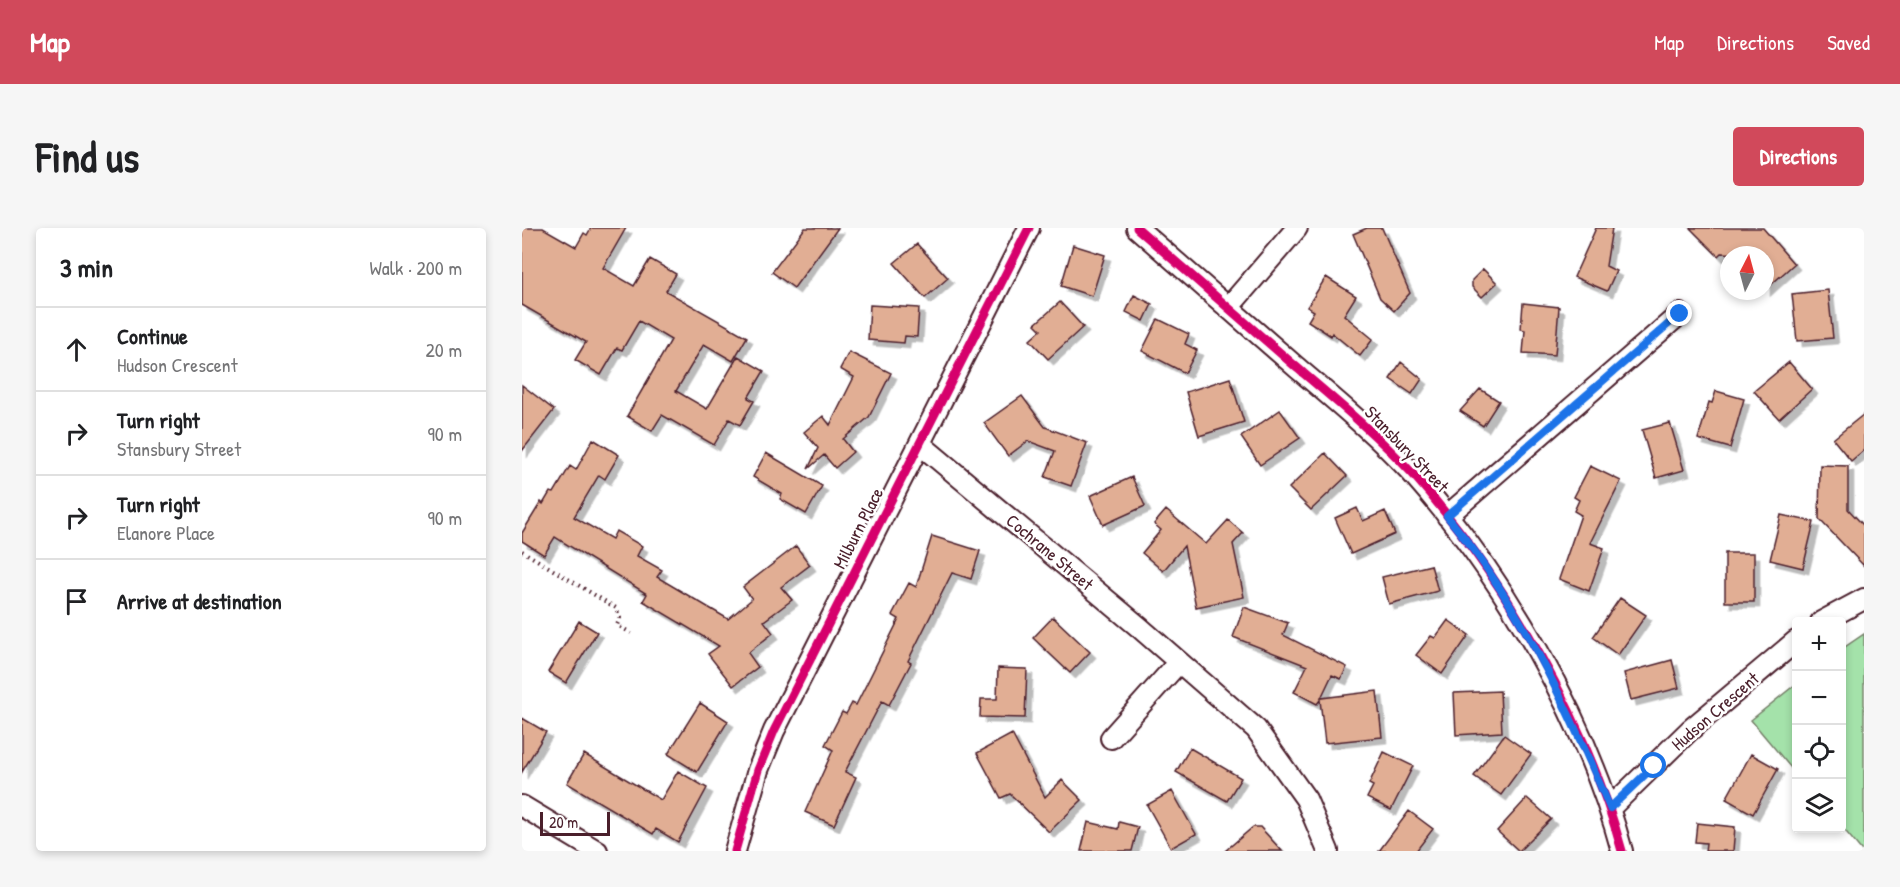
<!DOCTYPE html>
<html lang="en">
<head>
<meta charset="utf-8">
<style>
  :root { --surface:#fff; --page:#f6f6f6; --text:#202124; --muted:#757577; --line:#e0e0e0; --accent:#d1495b }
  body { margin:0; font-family:"Patrick Hand",sans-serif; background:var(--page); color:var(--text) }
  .controls { position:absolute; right:18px; bottom:18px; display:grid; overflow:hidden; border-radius:6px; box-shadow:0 3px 9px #0003 }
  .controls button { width:54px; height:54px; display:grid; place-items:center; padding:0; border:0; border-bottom:2px solid var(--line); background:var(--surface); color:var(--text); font:30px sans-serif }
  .compass { position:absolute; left:1198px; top:18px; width:54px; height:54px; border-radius:50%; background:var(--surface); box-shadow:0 3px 9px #0003; rotate:6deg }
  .scale { position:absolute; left:18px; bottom:15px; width:70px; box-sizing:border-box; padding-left:6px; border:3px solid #4a1f2b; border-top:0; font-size:16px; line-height:21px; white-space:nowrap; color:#4a1f2b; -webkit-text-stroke:4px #fff; paint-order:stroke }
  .stop { position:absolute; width:18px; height:18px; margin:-14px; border:4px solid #1a73e8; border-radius:50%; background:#fff }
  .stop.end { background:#1a73e8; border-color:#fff; box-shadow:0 2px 6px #0008 }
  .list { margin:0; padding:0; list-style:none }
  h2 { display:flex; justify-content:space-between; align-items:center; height:78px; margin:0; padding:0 24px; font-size:26px }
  h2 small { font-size:20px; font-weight:400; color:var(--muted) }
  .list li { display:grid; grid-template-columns:39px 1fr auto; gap:18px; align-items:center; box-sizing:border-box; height:84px; padding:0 24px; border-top:2px solid var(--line) }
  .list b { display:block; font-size:22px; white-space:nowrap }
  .list p { margin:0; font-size:20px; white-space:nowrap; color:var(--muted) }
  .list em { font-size:20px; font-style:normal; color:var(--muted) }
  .icon { flex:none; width:33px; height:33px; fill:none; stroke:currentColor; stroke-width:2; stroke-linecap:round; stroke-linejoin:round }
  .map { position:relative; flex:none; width:1342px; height:623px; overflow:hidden; border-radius:6px }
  header { display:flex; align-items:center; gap:36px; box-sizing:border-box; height:84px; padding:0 30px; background:var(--accent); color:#fff }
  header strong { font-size:28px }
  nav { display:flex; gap:33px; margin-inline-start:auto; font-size:21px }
  .intro { display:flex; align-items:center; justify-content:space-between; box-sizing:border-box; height:144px; padding:0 36px }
  h1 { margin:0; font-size:42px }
  .button { padding:15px 27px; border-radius:6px; background:var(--accent); color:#fff; font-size:21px; font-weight:700 }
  main { display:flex; gap:36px; padding:0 36px }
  aside { flex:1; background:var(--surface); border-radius:6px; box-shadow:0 3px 9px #0003 }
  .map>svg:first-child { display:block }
</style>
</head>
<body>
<header>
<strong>Map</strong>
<nav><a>Map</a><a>Directions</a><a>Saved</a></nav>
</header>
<div class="intro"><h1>Find us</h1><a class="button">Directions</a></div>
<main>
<aside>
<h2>3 min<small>Walk · 200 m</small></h2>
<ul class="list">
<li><svg class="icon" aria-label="ahead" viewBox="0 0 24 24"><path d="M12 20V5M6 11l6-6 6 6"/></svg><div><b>Continue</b><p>Hudson Crescent</p></div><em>20 m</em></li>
<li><svg class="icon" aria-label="right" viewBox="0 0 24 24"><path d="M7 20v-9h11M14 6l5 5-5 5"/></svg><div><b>Turn right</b><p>Stansbury Street</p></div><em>90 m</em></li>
<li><svg class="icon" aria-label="right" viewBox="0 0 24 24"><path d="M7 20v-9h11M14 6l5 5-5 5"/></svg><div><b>Turn right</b><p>Elanore Place</p></div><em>90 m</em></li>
<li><svg class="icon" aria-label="arrive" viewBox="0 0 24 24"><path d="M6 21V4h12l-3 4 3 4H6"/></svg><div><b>Arrive at destination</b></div></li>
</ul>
</aside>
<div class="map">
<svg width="1342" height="623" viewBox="0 0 1342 623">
  <defs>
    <filter id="shadow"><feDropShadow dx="5.5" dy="5.5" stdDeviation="0" flood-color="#0004"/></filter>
  </defs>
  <rect width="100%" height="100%" fill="#fff"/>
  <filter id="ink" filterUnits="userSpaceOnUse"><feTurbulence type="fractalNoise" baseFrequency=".0167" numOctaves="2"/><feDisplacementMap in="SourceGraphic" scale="12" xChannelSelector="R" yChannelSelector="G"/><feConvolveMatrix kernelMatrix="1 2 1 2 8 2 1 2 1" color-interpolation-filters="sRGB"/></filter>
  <g filter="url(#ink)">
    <path fill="#a4e2aa" stroke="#77806a" stroke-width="1.5" d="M1342 406V623H1340L1320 599V421Z
      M1274 456V546L1229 492Z"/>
    <path fill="#e1ae94" stroke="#4a1f2b" stroke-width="1.5" filter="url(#shadow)" d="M0 0H21L54 19 62 5 65 7 69 0H104L81 40 112 58 128 31 154 46 144 63 225 109 211 133 182 116 154 163 185 181 216 128 242 143 226 170 232 173 218 197 207 191 192 217 140 187 130 203 105 188 149 112 117 93 100 122 95 120 79 147 53 132 64 114 0 77Z
      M283 0H316L272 60 250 44Z
      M845 0H860L888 65 872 83 858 70 831 6Z
      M1074 0H1090L1084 38 1094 43 1085 63 1052 49Z
      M1168 0H1241L1272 36 1243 62V27L1199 25 1196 28Z
      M395 16 426 50 403 70 372 35Z
      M551 17 583 27 570 68 539 58Z
      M961 41 975 55 960 69 950 59V52Z
      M804 49 834 68 822 87 851 111 838 128 810 105 809 108 786 93 792 83 785 79Z
      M1306 62 1311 110 1275 113 1270 66Z
      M612 67 630 76 622 93 604 84Z
      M538 74 561 99 526 131 508 112 519 102 513 96Z
      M1001 75 1037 79 1033 127 1001 125 1003 102 999 101Z
      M348 77 397 80 395 109 383 108 382 115 346 112Z
      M636 91 667 106 663 116 675 122 663 145 620 123Z
      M327 124 369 145 347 189 321 211 331 224 313 240 302 227 286 241 296 220 282 204 301 188 308 197 332 149 318 141Z
      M879 134 900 151 890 166 868 151Z
      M1267 134 1290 161 1257 191 1232 163Z
      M708 150 722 194 677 208 664 164Z
      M0 157 32 182 0 223Z
      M958 161 977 173 961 198 938 183Z
      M1194 163 1222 171 1208 220 1176 211 1187 174 1190 175Z
      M500 168 523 199 565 215 549 258 523 249 533 223 506 213 486 228 462 195Z
      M758 182 778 210 738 237 719 209Z
      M1342 186V222L1329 233 1311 211Z
      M1148 195 1162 242 1134 250 1120 202Z
      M71 211 97 227 83 251 77 247 52 289 90 311 94 303 120 318 115 328 140 342 135 349 206 391 230 371 221 359 274 318 288 337 259 359 270 372 242 393 251 405 226 425 236 439 211 458 186 426 197 418 121 373 125 366 33 309 22 327 0 313V305L19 274 21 276 28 264 32 265 48 238 54 242Z
      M244 225 300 258 284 286 258 271 260 266 231 249Z
      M803 225 825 248 789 282 767 260Z
      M1298 237 1326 238V281L1342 298V338L1297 291Z
      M1068 238 1099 253 1068 315 1082 320 1067 363 1037 351 1059 287 1052 283 1057 272 1052 269Z
      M610 249 623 278 581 297 568 268Z
      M835 280 841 293 863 283 873 306 829 326 813 290Z
      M644 282 684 316 706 292 721 305 711 316 722 369 674 379 662 318 641 343 620 325 639 302 632 296Z
      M1259 287 1292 294 1281 340 1248 332Z
      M410 308 458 323 449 351 430 345 386 433 389 435 367 477 360 473 323 544 334 549 312 597 283 584 311 522 303 517 320 484 324 486 330 475 334 477 377 391 370 387 387 355 394 359Z
      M1203 325H1232V374H1203Z
      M909 337 916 363 867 376 860 349Z
      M1098 370 1124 387 1096 427 1071 409Z
      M722 379 766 395 761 407 825 439 819 451 810 447 799 470 855 463 860 509 803 515 798 472 795 476 772 464 785 438 711 409Z
      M531 389 568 424 548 445 511 410Z
      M926 392 947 407 920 446 894 427 909 408 913 410Z
      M57 393 75 404 44 455 26 444Z
      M1150 432 1157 460 1109 472 1102 445Z
      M476 440 505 441 503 490 458 489 459 471H475Z
      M978 463 980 504 934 507 932 465Z
      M178 475 206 493 175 544 146 526Z
      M0 490 24 504 0 544Z
      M490 506 523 569 540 552 560 572 527 604 488 566 479 570 455 525Z
      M982 507 1009 526 979 567 952 548Z
      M668 520 719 550 705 573 654 544Z
      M862 524 891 538 869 582 845 570 851 558 847 556Z
      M62 526 139 572 156 543 185 560 156 614 134 601 131 606 45 555Z
      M1229 526 1256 541 1231 586 1204 571Z
      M650 563 674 606 649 620 625 577Z
      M1005 570 1029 591 997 623 975 603Z
      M887 583 911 601 894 623H857Z
      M566 594 596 601 597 594 616 599 610 623H559Z
      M1175 595 1213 599 1211 623H1183L1184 615 1173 614Z
      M731 599H738L760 623H703Z"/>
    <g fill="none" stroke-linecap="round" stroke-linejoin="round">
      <g stroke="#4a1f2b" stroke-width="24">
        <path id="minor" d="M615 0C668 46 720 92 773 138 813 172 854 206 890 245 981 348 1064 490 1100 623
          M706 80 775 0
          M398 216 617 399 734 501 784 571 806 623
          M925 288 1158 86
          M1299 394 1342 371
          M589 510 657 434
          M0 578 75 623
          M1088 580 1168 502 1274 413
          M213 623 236 542 252 503 507 0"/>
      </g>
      <path stroke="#4a1f2b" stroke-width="4" stroke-dasharray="1.5 4.5" stroke-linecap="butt" d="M0 323 94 380 98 390 95 397 109 405"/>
      <use href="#minor" stroke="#fff" stroke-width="20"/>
      <g stroke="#fff" stroke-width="13">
        <path id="cycleway" d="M615 0C668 46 720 92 773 138 813 172 854 206 890 245 981 348 1064 490 1100 623
          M213 623 236 542 252 503 507 0"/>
      </g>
      <use href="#cycleway" stroke="#d6006c" stroke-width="9"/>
    </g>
  </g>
  <g fill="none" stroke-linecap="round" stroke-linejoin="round" filter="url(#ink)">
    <path stroke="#1a73e8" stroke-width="8" d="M1132 538 1088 580C1054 500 1018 420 969 347 956 326 940 307 925 288L1158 86"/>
  </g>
  <g text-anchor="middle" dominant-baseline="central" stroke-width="5" stroke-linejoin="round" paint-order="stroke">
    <g font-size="18" fill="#4a1f2b" stroke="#fff">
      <text transform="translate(885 221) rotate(46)">Stansbury Street</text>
      <text transform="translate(336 300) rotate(-63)">Milburn Place</text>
      <text transform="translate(528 324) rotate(40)">Cochrane Street</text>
      <text transform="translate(1193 483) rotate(-41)">Hudson Crescent</text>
    </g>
  </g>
</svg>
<div class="controls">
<button>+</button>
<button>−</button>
<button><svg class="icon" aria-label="locate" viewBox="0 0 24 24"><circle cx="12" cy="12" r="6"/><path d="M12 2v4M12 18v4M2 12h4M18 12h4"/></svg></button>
<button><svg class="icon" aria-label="layers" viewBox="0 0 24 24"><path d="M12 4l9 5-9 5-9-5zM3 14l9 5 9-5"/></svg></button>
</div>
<svg class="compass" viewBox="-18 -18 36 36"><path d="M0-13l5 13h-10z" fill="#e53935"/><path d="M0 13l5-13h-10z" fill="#757577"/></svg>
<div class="scale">20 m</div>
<div class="stop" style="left:1132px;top:538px"></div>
<div class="stop end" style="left:1158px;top:86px"></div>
</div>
</main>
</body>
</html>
